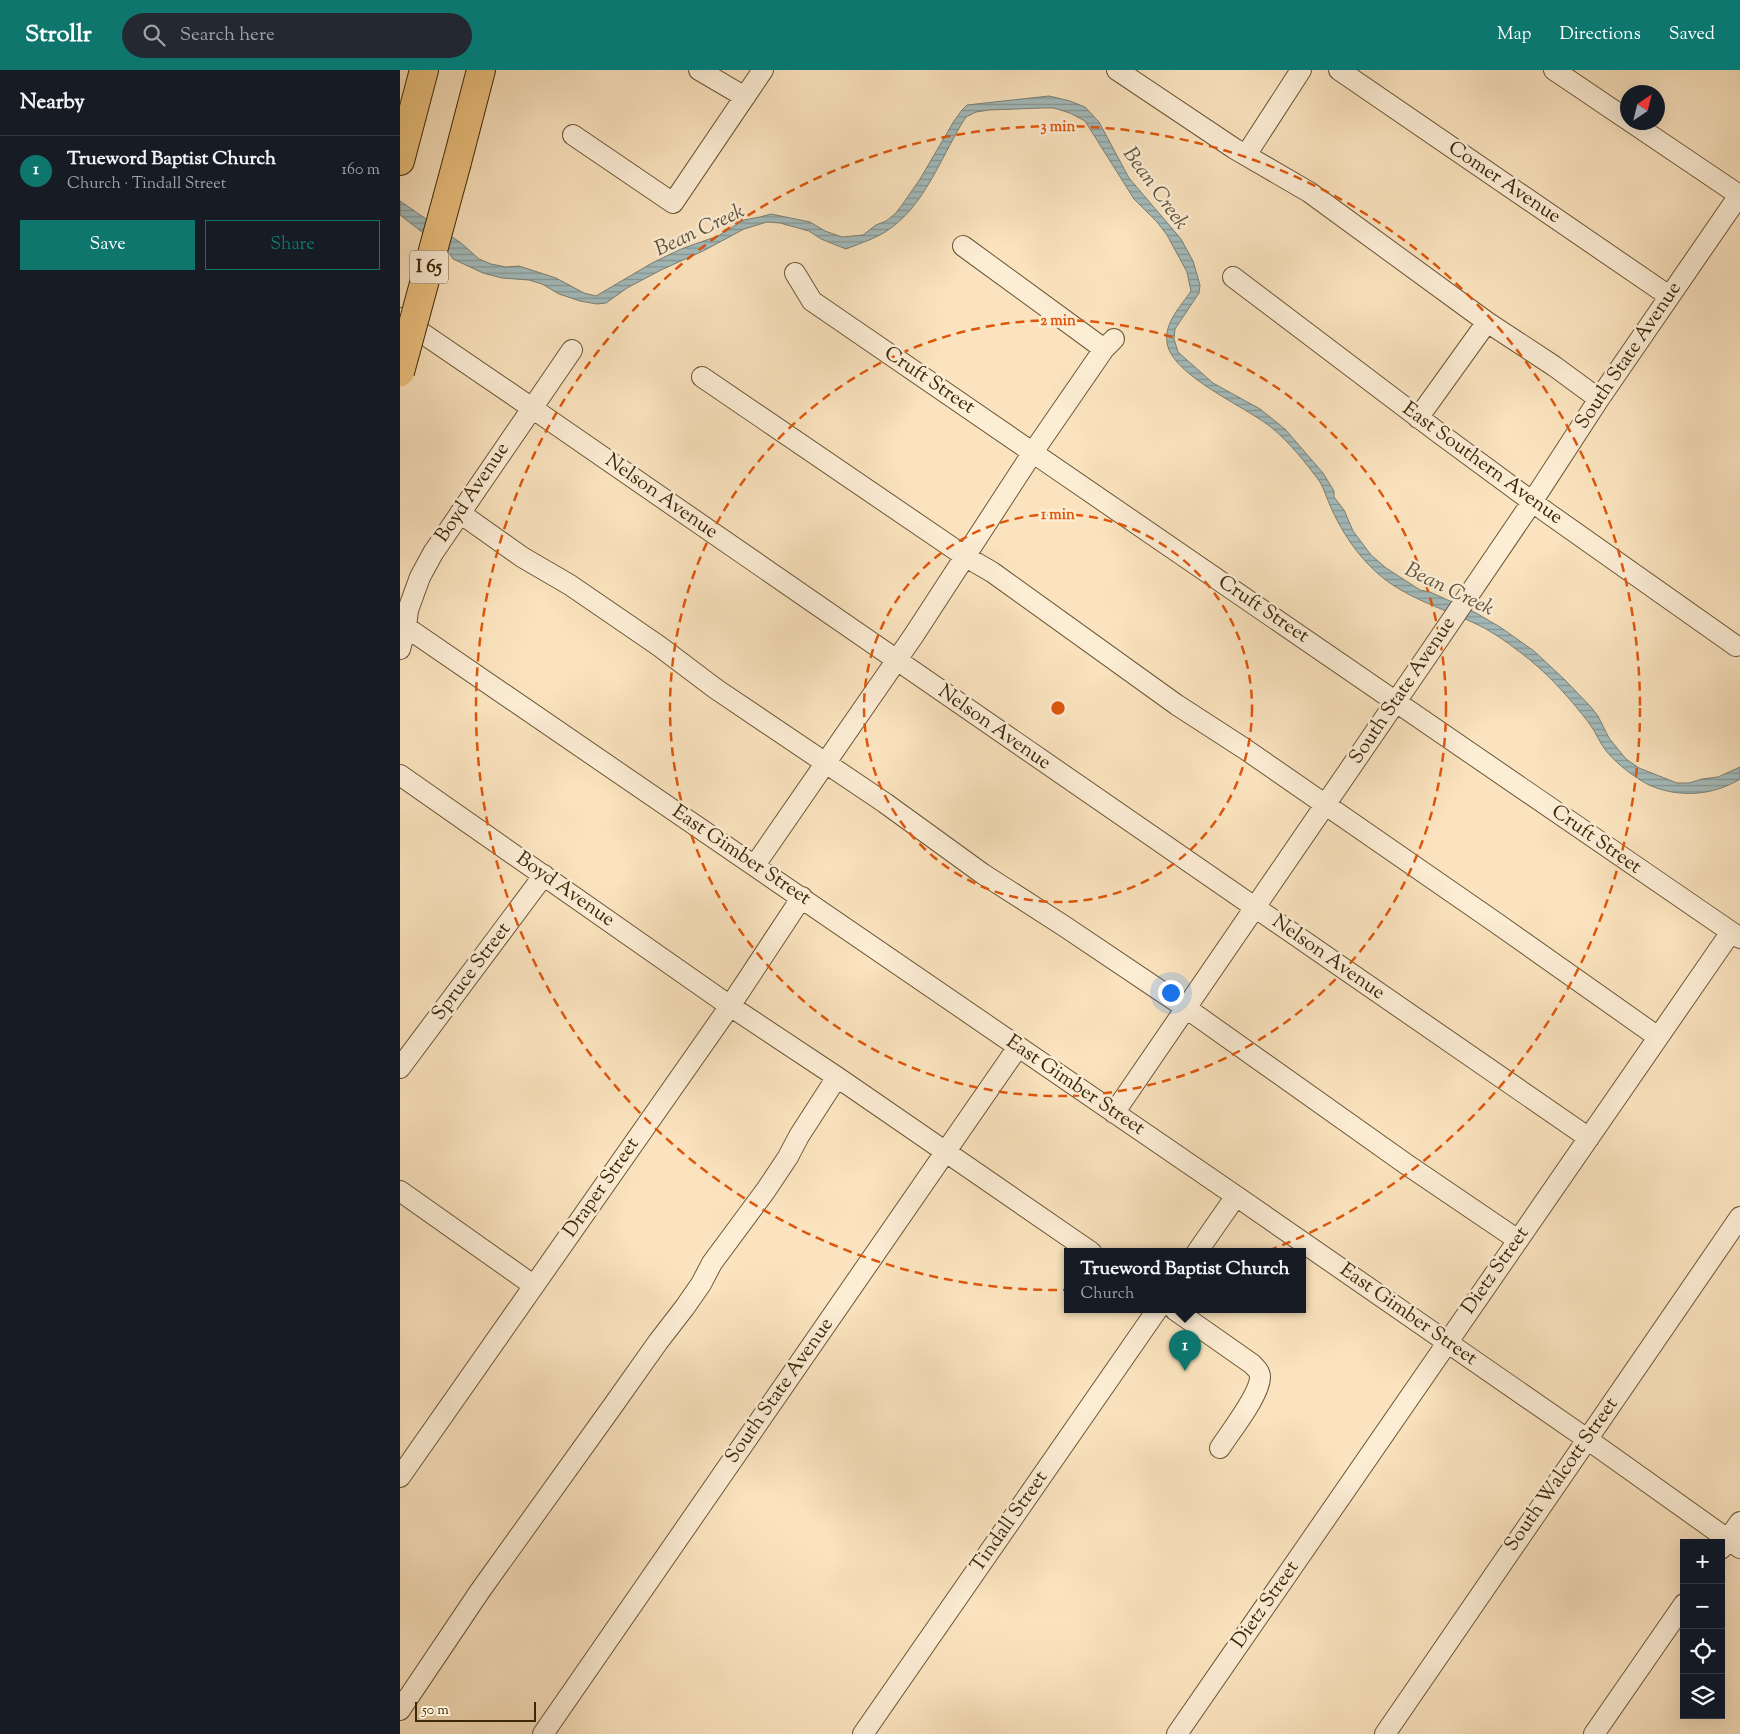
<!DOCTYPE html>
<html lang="en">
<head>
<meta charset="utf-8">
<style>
  :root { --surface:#171b24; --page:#242831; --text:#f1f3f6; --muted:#9ea1a6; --line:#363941; --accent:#0f766e }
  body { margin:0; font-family:"Sorts Mill Goudy",serif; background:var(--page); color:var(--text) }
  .controls { position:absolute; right:15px; bottom:15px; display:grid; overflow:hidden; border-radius:0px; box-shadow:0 5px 20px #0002 }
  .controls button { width:45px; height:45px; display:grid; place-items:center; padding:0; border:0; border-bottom:1px solid var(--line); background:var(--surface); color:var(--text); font:25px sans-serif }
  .compass { position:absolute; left:1220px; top:15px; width:45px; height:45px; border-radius:50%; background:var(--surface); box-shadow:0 5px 20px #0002; rotate:35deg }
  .scale { position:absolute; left:15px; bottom:12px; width:121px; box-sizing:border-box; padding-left:5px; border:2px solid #3d2808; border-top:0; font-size:14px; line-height:18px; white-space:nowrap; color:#3d2808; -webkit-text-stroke:4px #fcedd5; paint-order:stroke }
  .you { position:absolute; left:770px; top:922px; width:18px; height:18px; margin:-12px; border:4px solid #fff; border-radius:50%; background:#1a73e8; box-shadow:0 0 0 8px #1a73e833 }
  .badge { display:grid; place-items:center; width:32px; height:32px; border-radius:50%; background:var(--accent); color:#fff; font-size:16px; font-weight:700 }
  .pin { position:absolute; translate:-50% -41px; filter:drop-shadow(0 1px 2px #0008) }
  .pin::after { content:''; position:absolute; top:26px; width:18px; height:15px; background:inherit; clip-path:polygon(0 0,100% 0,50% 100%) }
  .popup { position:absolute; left:664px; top:1178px; width:242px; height:65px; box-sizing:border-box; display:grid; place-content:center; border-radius:0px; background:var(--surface); filter:drop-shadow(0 1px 4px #0005); font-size:16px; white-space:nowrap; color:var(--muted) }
  .popup b { font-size:19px; color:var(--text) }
  .popup::after { content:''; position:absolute; left:50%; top:100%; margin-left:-10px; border:10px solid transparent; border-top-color:var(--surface) }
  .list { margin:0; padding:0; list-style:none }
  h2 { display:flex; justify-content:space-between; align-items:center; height:65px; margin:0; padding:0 20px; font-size:21px }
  h2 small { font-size:16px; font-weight:400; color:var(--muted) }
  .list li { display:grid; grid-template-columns:32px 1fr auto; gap:15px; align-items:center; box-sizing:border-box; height:70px; padding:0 20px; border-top:1px solid var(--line) }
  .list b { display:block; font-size:19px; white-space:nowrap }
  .list p { margin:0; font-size:16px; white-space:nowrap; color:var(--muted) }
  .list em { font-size:16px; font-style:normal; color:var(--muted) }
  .actions { display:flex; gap:10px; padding:15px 20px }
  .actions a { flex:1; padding:11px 0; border:1px solid var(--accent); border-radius:0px; text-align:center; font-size:18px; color:var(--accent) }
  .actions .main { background:var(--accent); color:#fff }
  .icon { flex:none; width:28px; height:28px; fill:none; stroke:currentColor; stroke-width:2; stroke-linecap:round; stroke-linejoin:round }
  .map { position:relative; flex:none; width:1340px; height:1664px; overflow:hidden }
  header { display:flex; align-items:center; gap:30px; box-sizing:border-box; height:70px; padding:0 25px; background:var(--accent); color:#fff }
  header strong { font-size:24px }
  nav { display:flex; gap:28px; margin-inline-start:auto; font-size:18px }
  .search { width:350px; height:45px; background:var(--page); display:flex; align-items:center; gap:12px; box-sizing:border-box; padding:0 18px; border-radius:28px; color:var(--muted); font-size:19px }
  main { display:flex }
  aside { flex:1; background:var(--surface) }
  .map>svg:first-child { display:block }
</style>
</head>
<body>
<header>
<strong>Strollr</strong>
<div class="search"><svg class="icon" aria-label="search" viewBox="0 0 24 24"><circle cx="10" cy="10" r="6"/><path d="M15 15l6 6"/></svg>Search here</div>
<nav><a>Map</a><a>Directions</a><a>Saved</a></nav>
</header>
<main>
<aside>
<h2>Nearby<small></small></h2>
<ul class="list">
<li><span class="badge">1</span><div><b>Trueword Baptist Church</b><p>Church · Tindall Street</p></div><em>160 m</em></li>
</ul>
<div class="actions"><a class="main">Save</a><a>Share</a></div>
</aside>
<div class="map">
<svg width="1340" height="1664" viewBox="0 0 1340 1664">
  <defs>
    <pattern id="water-rules" width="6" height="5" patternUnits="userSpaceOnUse" patternTransform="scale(1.25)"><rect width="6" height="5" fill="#a3bbbc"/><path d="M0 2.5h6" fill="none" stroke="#869897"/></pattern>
  </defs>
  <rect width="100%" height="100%" fill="#fae3be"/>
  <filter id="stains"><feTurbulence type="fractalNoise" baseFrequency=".004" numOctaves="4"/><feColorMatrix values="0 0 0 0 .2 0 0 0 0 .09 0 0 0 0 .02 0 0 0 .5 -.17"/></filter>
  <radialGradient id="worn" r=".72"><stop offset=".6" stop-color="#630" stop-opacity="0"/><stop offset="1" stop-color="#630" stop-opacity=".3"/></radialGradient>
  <path fill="url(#water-rules)" stroke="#7a8074" d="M649 26 670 31 685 37 699 52 729 108 781 169 793 191 800 215 799 223 775 259 774 269 778 282 813 313 860 339 885 359 923 403 934 421V427L944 440 953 461 971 485 986 498 1020 520 1030 522 1076 543 1100 557 1134 581 1165 610 1190 636 1198 646 1209 668 1226 689 1239 698 1277 713H1289L1302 709 1318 707 1340 697V709C1313 726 1278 728 1249 715 1234 707 1218 695 1207 682 1200 674 1196 662 1189 653 1172 631 1152 608 1130 590 1116 579 1102 568 1086 559 1049 539 1004 530 973 499 954 481 939 457 929 433 926 426 924 419 920 412 907 394 889 372 872 358 847 337 770 305 767 272 764 253 781 236 791 221L787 202 767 165 757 152 734 129 685 51 670 43 654 38H642L589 40 576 42 566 47C543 82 527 132 491 158 478 168 461 173 446 179L421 169 409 161 380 153 367 152 344 159 303 181 261 200 227 218 206 233 197 234 180 231 159 224 142 214 129 210 102 208 83 203 53 189 49 183 0 145V131L61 173 79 189 91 194 106 197 119 196 156 208 184 223 196 226 252 193 281 179 318 166 344 150 360 147 371 144 410 152 425 161 442 167 463 165 476 155 486 151 495 144 502 135 520 109 554 51 562 40 567 35Z"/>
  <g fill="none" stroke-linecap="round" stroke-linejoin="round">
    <g stroke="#6c5736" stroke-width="22">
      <path id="minor" d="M299 0 345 27
        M717 0 835 79 909 122 1087 252 1154 296 1199 329
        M939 0 1269 226
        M1154 0 1228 50
        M1231 52 1339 125
        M173 65 273 133 363 0
        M846 85 901 0
        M563 176 704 279
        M395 203 412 231 1340 868
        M833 207 1039 363 1149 444 1336 576
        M0 248 132 338 1189 1068
        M302 307 566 487 592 502 777 635 845 679 1095 852 1258 967
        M1018 348 1087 252
        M60 443 122 487 170 515 259 576 316 619 485 733 583 804 664 856 786 938 1006 1094 1118 1170
        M6 557 836 1126 1187 1369 1340 1478
        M0 579 6 557 8 540 20 507 33 483 172 280
        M0 705 330 936 437 1007 691 1182
        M355 795 514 565 633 382 704 279 714 269
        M0 998 144 805
        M714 1043 1032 579 1132 432 1199 329 1340 124
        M0 1121 133 1215
        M797 1182 836 1126
        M775 1240 852 1294C856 1298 860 1302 860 1307 860 1325 830 1362 820 1378
        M0 1407 330 936 402 827
        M1321 1479 1340 1452
        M0 1640 80 1521 212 1337 258 1272 285 1237 301 1214 312 1193 366 1120 388 1087 399 1066 437 1007
        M143 1664 618 977
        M463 1664 757 1240
        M777 1664 1331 862
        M985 1664 1340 1147
        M1194 1664 1284 1534"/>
    </g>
    <g stroke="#3d2808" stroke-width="30">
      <path id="highway" d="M0 91 24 0
        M57 92 81 0"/>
    </g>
    <use href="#minor" stroke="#fcedd5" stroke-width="20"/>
    <use href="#highway" stroke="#edc27f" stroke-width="28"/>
    <g stroke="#3d2808" stroke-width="30" stroke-linecap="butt">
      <path id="highway-bridge" d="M0 302 57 92"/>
    </g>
    <use href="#highway-bridge" stroke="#edc27f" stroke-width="28"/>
  </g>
  <g fill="none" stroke="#df570c" stroke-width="2.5" stroke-dasharray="9 6">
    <circle cx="658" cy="638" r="194"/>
    <circle cx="658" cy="638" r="388"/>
    <circle cx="658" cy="638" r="582"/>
  </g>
  <g text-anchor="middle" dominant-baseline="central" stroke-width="5" stroke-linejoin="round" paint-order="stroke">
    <rect fill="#fcedd5" stroke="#766346" stroke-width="1" x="10" y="180.5" width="38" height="33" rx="4"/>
    <g font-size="19" font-weight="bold" fill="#3d2808">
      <text x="29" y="197">I 65</text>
    </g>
    <g font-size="20" fill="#3d2808" stroke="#fcedd5">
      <text transform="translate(1104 113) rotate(34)">Comer Avenue</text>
      <text transform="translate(1229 286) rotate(-56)">South State Avenue</text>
      <text transform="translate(529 311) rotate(34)">Cruft Street</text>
      <text transform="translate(1082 394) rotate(36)">East Southern Avenue</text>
      <text transform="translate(73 423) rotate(-56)">Boyd Avenue</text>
      <text transform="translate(261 427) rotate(35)">Nelson Avenue</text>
      <text transform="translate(863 540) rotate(34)">Cruft Street</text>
      <text transform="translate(1003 621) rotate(-56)">South State Avenue</text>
      <text transform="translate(594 658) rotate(35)">Nelson Avenue</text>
      <text transform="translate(1196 770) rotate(35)">Cruft Street</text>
      <text transform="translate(341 786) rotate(34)">East Gimber Street</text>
      <text transform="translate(165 820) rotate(35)">Boyd Avenue</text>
      <text transform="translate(928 888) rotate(35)">Nelson Avenue</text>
      <text transform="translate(72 902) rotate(-53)">Spruce Street</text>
      <text transform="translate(675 1016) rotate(34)">East Gimber Street</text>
      <text transform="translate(202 1118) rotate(-55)">Draper Street</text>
      <text transform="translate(1096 1201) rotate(-55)">Dietz Street</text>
      <text transform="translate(1008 1245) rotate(35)">East Gimber Street</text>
      <text transform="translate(380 1321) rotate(-55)">South State Avenue</text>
      <text transform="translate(1162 1405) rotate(-55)">South Walcott Street</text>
      <text transform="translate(610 1452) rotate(-55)">Tindall Street</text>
      <text transform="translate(866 1535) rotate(-55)">Dietz Street</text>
    </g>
    <g font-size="21" font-style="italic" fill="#5c543e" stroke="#fcedd5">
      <text transform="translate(755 119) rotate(54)">Bean Creek</text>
      <text transform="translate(300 161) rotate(-25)">Bean Creek</text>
      <text transform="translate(1049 520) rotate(26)">Bean Creek</text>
    </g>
  </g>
  <circle cx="658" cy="638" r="8" fill="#df570c" stroke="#fcedd5" stroke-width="2.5"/>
  <g font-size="15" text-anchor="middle" font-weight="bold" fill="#df570c" stroke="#fcedd5" stroke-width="5" stroke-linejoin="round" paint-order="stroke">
    <text x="658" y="61">3 min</text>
    <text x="658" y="255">2 min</text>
    <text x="658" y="449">1 min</text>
  </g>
  <rect width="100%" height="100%" filter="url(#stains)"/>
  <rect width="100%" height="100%" fill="url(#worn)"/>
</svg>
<div class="controls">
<button>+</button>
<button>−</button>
<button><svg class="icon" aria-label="locate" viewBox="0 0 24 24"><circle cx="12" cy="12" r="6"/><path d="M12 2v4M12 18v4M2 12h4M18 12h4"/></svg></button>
<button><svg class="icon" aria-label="layers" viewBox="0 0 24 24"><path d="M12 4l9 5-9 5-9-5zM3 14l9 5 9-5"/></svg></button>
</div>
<svg class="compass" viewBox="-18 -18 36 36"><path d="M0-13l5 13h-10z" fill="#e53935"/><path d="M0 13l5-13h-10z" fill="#9ea1a6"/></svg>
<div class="scale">50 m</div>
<div class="you"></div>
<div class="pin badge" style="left:785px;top:1301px">1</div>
<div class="popup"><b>Trueword Baptist Church</b>Church</div>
</div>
</main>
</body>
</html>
